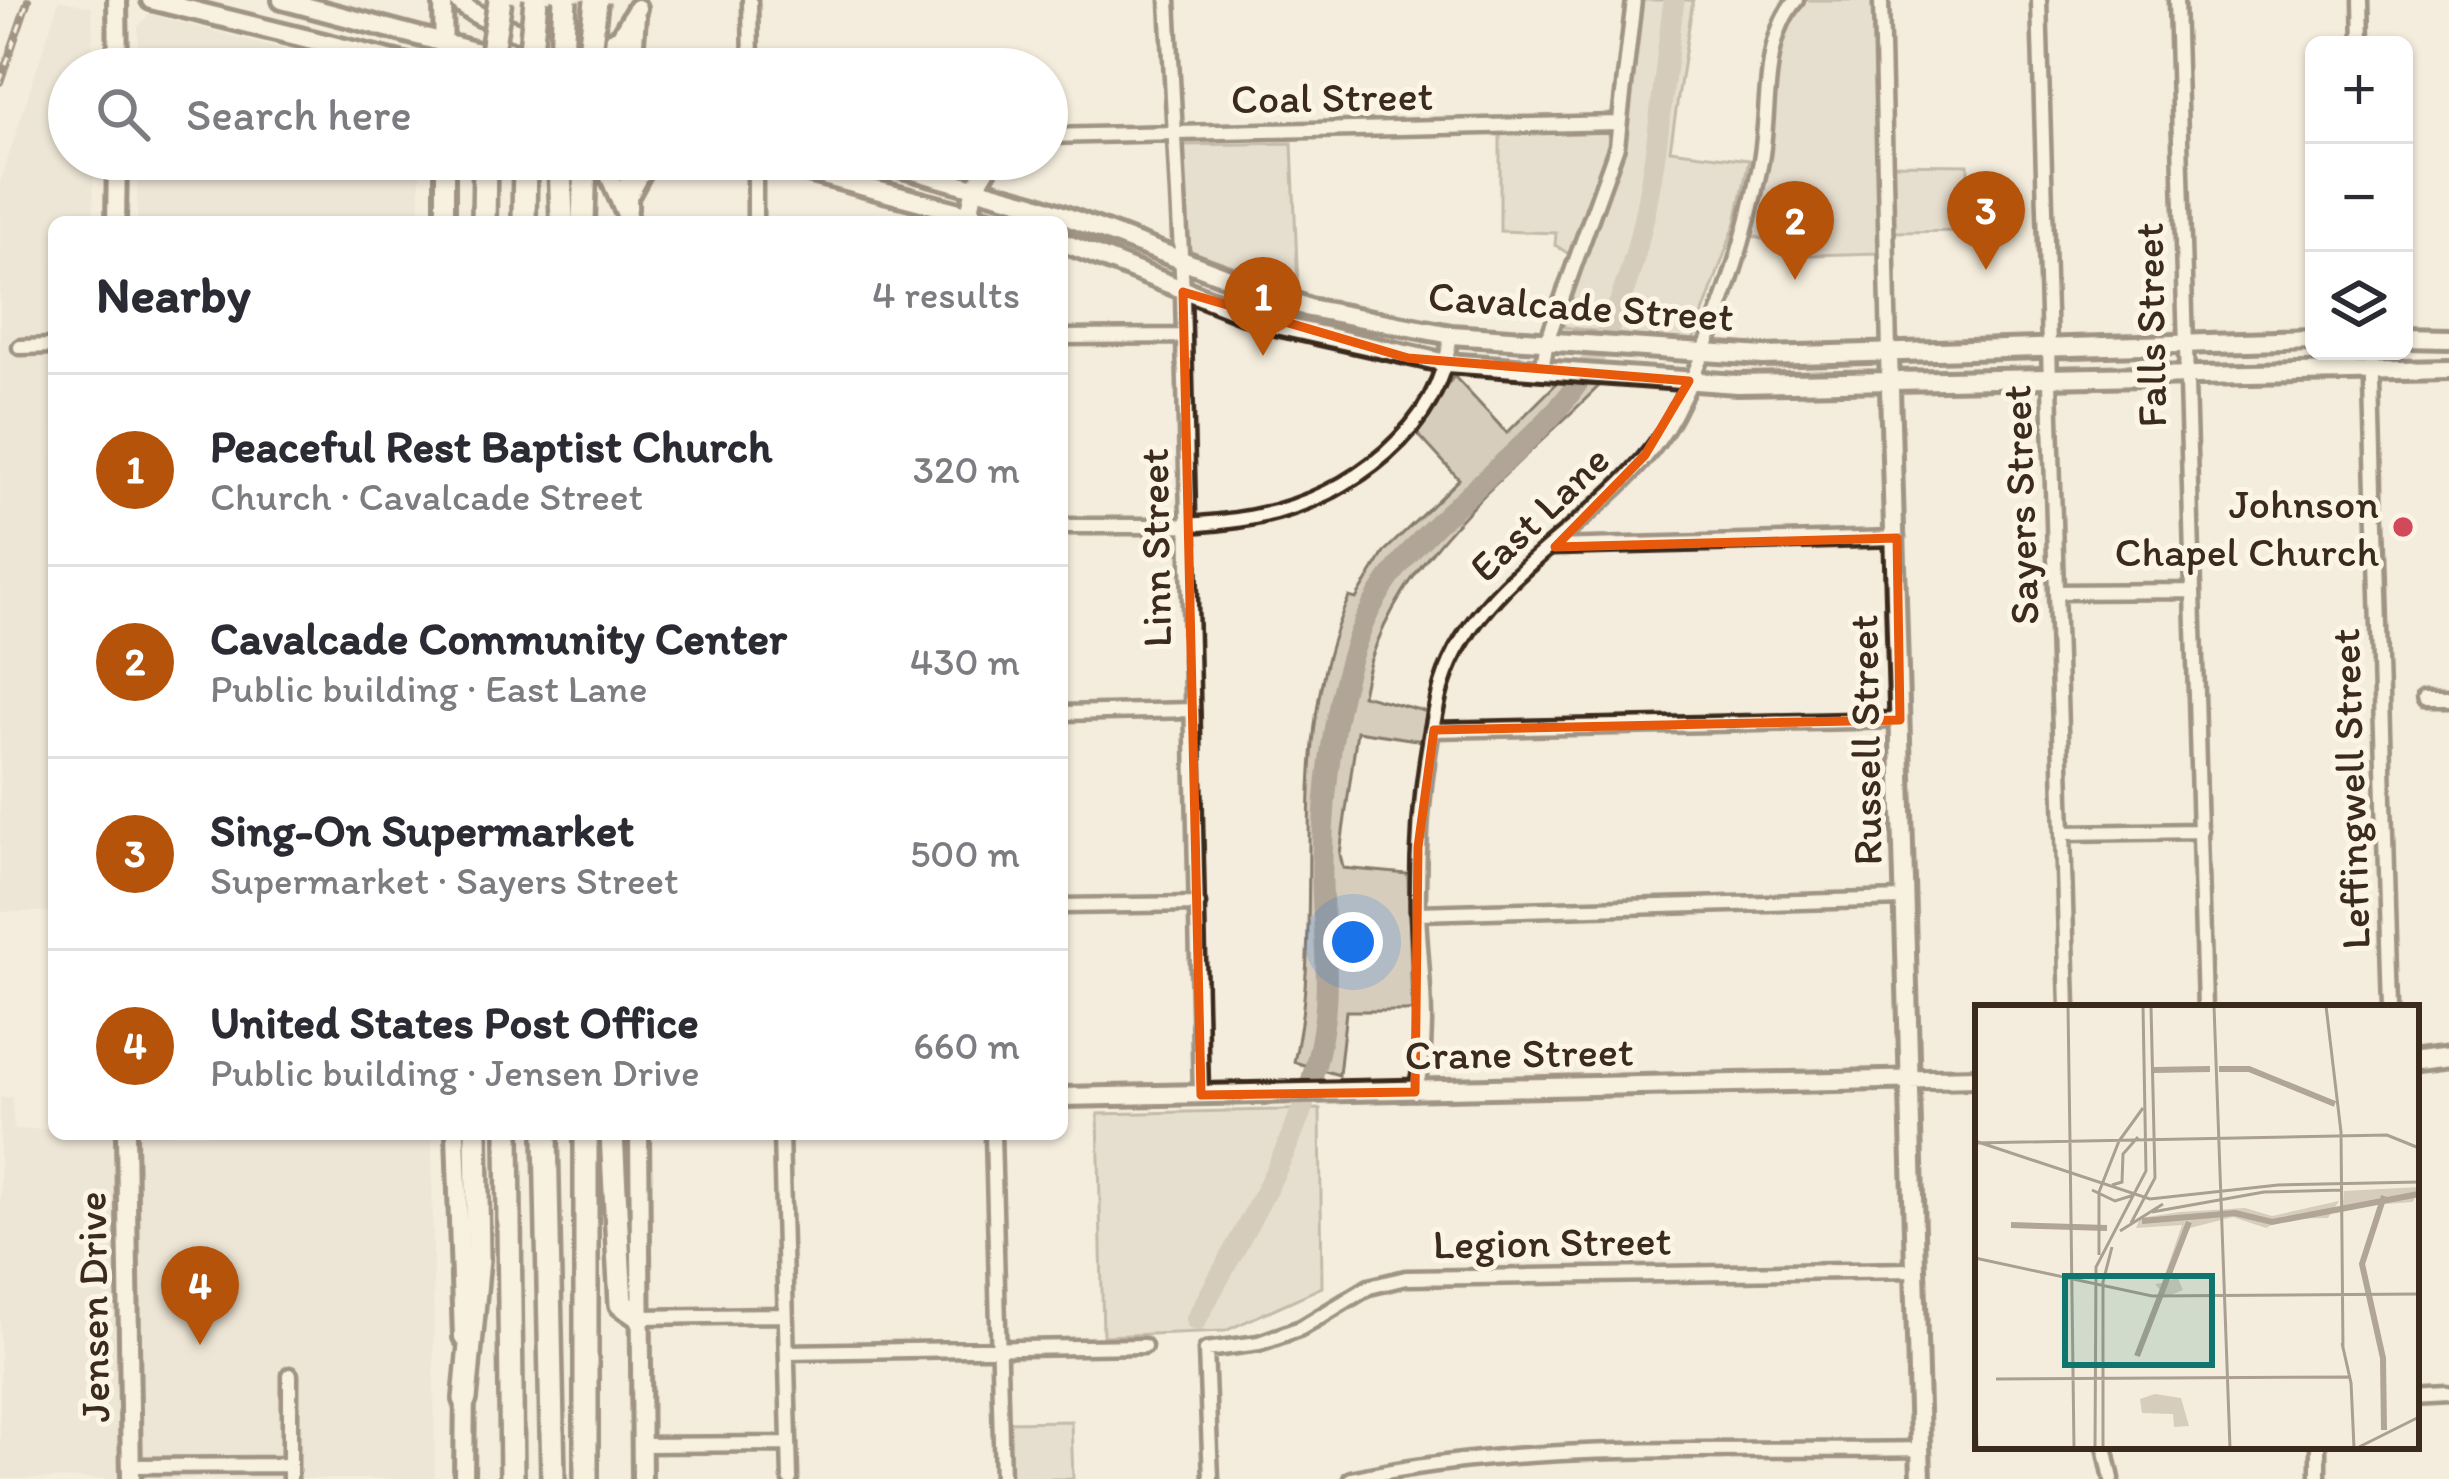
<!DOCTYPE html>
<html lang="en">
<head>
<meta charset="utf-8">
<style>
  :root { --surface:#fff; --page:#f7f7f7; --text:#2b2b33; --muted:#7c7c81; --line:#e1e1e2; --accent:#b45309 }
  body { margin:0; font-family:Itim,sans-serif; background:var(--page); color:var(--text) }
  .controls { position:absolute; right:36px; top:36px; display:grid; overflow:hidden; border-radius:18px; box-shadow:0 3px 9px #0004 }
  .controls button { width:108px; height:108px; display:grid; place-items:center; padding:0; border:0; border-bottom:3px solid var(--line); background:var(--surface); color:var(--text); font:60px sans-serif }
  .you { position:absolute; left:1353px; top:942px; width:42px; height:42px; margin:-30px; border:9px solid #fff; border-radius:50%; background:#1a73e8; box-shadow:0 0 0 18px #1a73e833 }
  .badge { display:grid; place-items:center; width:78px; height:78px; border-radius:50%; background:var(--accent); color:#fff; font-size:39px; font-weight:700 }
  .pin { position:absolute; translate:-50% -99px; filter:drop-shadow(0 3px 6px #0008) }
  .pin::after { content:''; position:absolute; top:63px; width:42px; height:36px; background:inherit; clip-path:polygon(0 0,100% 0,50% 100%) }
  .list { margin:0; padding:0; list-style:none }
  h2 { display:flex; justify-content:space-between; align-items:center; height:156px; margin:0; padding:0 48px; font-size:51px }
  h2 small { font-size:39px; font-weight:400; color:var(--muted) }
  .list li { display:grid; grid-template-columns:78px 1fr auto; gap:36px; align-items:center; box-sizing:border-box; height:192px; padding:0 48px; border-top:3px solid var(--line) }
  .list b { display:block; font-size:45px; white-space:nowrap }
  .list p { margin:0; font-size:39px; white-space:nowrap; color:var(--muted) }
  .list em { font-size:39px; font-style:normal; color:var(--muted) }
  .icon { flex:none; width:66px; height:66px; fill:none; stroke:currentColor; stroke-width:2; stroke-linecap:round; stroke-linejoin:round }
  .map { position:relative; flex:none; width:2449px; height:1479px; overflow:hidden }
  .search { position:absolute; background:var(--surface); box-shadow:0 3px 9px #0004; left:48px; top:48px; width:1020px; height:132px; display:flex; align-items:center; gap:30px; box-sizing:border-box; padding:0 42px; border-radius:66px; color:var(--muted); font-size:45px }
  .panel { position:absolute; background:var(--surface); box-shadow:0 3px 9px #0004; left:48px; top:216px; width:1020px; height:924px; border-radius:18px }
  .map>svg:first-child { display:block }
</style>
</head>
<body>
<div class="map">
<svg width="2449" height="1479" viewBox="0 0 2449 1479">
  <rect width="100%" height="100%" fill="#f4eddd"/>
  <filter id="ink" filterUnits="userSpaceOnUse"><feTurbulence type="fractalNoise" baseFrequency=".00833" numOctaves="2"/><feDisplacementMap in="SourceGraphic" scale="24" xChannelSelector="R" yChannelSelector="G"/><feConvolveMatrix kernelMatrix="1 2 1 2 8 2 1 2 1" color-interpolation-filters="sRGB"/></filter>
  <g filter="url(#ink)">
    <path fill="#e5ddce" d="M59 0 92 7 93 69H69V159H93L94 222H54V912H0V182Z
      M149 14 357 69H138V27Z
      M137 159H420V222H137Z
      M0 1097H12L14 1129H54V1134H432L435 1479H0Z"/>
    <path fill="#d6cdbd" stroke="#887c6e" stroke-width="3" d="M1638 0H1693L1670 150 1749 160 1736 222 1693 341 1686 343 1563 327 1622 146Z
      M1806 0H1872L1879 253 1811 255 1750 235C1763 185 1771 25 1806 0Z
      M1602 127 1608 132 1609 144 1572 256 1555 245 1556 233 1500 231V130Z
      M1292 143 1298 289 1188 250 1184 145Z
      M1888 164 1968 165 1969 231 1891 232Z
      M1454 376 1507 433 1557 383 1599 386C1509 476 1384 565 1362 695L1428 712 1423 741 1357 731 1340 854 1343 868 1408 874 1412 1011H1346L1339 1075 1294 1062C1328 908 1282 745 1349 597L1356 599 1385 551 1459 479 1414 430Z
      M1320 1109 1322 1287 1225 1331 1103 1336 1098 1114Z
      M1071 1421 1073 1479H1005V1422Z"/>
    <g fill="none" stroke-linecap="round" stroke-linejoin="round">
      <path stroke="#b0a596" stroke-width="21" d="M1196 1320C1245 1227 1311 1127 1324 1021 1331 967 1320 912 1322 858 1324 786 1334 702 1359 635 1394 540 1490 485 1555 412 1653 302 1655 138 1674 0"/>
      <g stroke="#3b2a1e" stroke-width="21">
        <path id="street" d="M750 0 751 69
          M1168 0 1183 292 1201 1095
          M1881 0 1889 353
          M2039 0 2068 1008
          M2176 0 2205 1008
          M2361 0 2362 45
          M1047 136 1619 123
          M755 159V222
          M1062 337 1184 336
          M20 347 54 346
          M2371 351 2390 1008
          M1542 370 1547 341 1617 146 1634 0
          M1062 526C1181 525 1291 537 1386 453 1424 419 1443 385 1451 335
          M1551 547 1897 538
          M2056 592 2193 591
          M2424 699H2449
          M1062 713 1192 710
          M1434 730 1900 720
          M2065 833 2201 831
          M1062 906 1198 904
          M1418 913 1904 899
          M1415 1092C1432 1035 1420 970 1418 912 1417 839 1423 766 1439 696 1468 571 1618 523 1675 414 1714 337 1743 250 1760 166 1771 115 1760 41 1796 0
          M781 1134 790 1479
          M993 1134 1002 1479
          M640 1317 785 1315
          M787 1352 1144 1346
          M290 1375V1479
          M2416 1397 2449 1395
          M641 1445 789 1444
          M2105 1446 2112 1479
          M2318 1446V1479
          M131 1466 290 1465
          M1211 1479 1206 1350 1259 1343 1301 1328 1369 1287 1406 1278 1915 1270
          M1351 1479C1532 1439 1734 1453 1921 1449"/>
      </g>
      <g stroke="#3b2a1e" stroke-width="26">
        <path id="secondary" d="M117 0 118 69
          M151 0 429 69
          M282 0 542 69
          M443 0 444 69
          M457 0C486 29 583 57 620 37L637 8
          M632 69 636 16
          M445 159V222
          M602 159 628 219
          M759 159 997 222
          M870 159 1033 204 1309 308 1451 335 1763 356 2314 340
          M631 192 649 159
          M628 209 629 159
          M969 214 975 188 993 159
          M116 222 117 159
          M1062 242 1271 324 1446 363 1737 384 2449 370
          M2404 338 2449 339
          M1889 353 1921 1479
          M2416 1061 2449 1057
          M1062 1097 1978 1078
          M126 1134 131 1479
          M456 1134 463 1337
          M639 1134 642 1479
          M464 1479 465 1387"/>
      </g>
      <g stroke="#3b2a1e" stroke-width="30">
        <path id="highway" d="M560 159 562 222
          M484 222 485 159
          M524 222 525 159
          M583 222 585 159
          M508 1134 512 1479
          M546 1134 553 1479
          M612 1134 621 1304 640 1317
          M465 1399 478 1259 476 1134
          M586 1479V1134"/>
      </g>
      <use href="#street" stroke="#fcf5e5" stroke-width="12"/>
      <use href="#secondary" stroke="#fcf5e5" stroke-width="16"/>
      <use href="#highway" stroke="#fcf5e5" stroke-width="21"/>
      <g stroke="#3b2a1e" stroke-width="8">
        <path id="rail" d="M0 82 28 0"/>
      </g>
      <use href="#rail" stroke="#fcf5e5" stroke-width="3" stroke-dasharray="9" stroke-linecap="butt"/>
      <g stroke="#3b2a1e" stroke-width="30" stroke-linecap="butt">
        <path id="highway-bridge" d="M491 58 500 0
          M529 69 536 0
          M561 69 565 0
          M588 69 596 1"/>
      </g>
      <use href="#highway-bridge" stroke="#fcf5e5" stroke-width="21"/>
    </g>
  </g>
  <path d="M0 0H2449V1479H0ZM1183 292 1408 358 1689 381 1645 455 1555 547 1897 538 1900 720 1434 730 1418 847 1415 1092 1201 1095Z" fill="#f4eddd" fill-opacity=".55" fill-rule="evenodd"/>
  <path fill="none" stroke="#e8590c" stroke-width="9" stroke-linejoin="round" d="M1183 292 1408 358 1689 381 1645 455 1555 547 1897 538 1900 720 1434 730 1418 847 1415 1092 1201 1095Z"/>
  <circle fill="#d1495b" stroke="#fcf5e5" stroke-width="4.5" cx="2403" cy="527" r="12"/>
  <g text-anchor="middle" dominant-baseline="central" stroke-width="10" stroke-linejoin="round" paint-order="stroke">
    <g font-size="42" fill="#3b2a1e" stroke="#fcf5e5">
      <text transform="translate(1332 97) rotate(-1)">Coal Street</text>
      <text transform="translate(1581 306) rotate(4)">Cavalcade Street</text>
      <text transform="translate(2150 325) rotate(-91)">Falls Street</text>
      <text transform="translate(2020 505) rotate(-92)">Sayers Street</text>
      <text transform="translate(1539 513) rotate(-44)">East Lane</text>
      <text transform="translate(1155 548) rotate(-91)">Linn Street</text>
      <text transform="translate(1865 740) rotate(-91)">Russell Street</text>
      <text transform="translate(2350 789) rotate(-92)">Leffingwell Street</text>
      <text transform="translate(1519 1053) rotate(-1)">Crane Street</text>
      <text transform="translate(1552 1242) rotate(-1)">Legion Street</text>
      <text transform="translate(93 1307) rotate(-91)">Jensen Drive</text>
    </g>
    <g font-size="42" fill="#3b2a1e" stroke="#fcf5e5" text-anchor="end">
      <text x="2379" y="503">Johnson<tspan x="2379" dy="48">Chapel Church</tspan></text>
    </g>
  </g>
  <g transform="translate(1975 1005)">
    <rect width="444" height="444" fill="#f4eddd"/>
    <path d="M444 182 438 197 368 202 369 186ZM364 196 353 213 308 214 291 223 258 212 211 224 190 279 202 271 208 285 191 292 180 279 187 278 207 220 161 223 165 213 205 207 270 203 297 211ZM180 389 206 393 214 421 199 422 198 409 167 408 165 394Z" fill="#d6cdbd"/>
    <path fill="none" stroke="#b0a596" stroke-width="6" d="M244 64H274L360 99M179 65 235 64M409 191 387 259 408 353 409 425M167 216 260 208 297 217 444 189M36 220 132 223M162 351 214 217"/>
    <path fill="none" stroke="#aa9f91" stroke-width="3" d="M93 1 95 136M239 1 255 443M351 1 366 127 368 344M0 136 175 194 303 180 444 177M1 138 412 130 444 143M95 138 99 443M137 180 147 177 148 149 163 132M117 185 140 196 159 190M177 207 289 187 367 185M156 218 180 173 176 1M145 226 188 199M124 250V187L144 136 168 103M0 253 177 291 444 289M367 338 376 378M0 368 2 443M21 374 376 372M376 377 379 443M120 443 121 262 171 166 168 1M128 443V277L137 242M382 443 444 412"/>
    <path fill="#0f766e" fill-opacity="0.15" stroke="#0f766e" stroke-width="6" d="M90 271H237V360H90Z"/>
    <rect width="444" height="444" fill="none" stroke="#3b2a1e" stroke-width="6"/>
  </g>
</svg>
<div class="controls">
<button>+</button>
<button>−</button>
<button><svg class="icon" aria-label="layers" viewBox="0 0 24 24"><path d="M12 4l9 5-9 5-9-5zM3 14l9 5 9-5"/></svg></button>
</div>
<div class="you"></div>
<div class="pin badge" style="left:1263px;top:356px">1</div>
<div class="pin badge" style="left:1795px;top:280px">2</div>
<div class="pin badge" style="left:1986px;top:270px">3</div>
<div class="pin badge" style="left:200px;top:1345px">4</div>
<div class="search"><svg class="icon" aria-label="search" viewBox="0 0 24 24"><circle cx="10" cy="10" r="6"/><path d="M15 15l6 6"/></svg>Search here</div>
<section class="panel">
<h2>Nearby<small>4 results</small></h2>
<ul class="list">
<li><span class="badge">1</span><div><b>Peaceful Rest Baptist Church</b><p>Church · Cavalcade Street</p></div><em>320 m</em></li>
<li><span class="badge">2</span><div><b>Cavalcade Community Center</b><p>Public building · East Lane</p></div><em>430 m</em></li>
<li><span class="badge">3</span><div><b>Sing-On Supermarket</b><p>Supermarket · Sayers Street</p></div><em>500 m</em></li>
<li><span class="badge">4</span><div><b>United States Post Office</b><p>Public building · Jensen Drive</p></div><em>660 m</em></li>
</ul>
</section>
</div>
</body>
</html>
